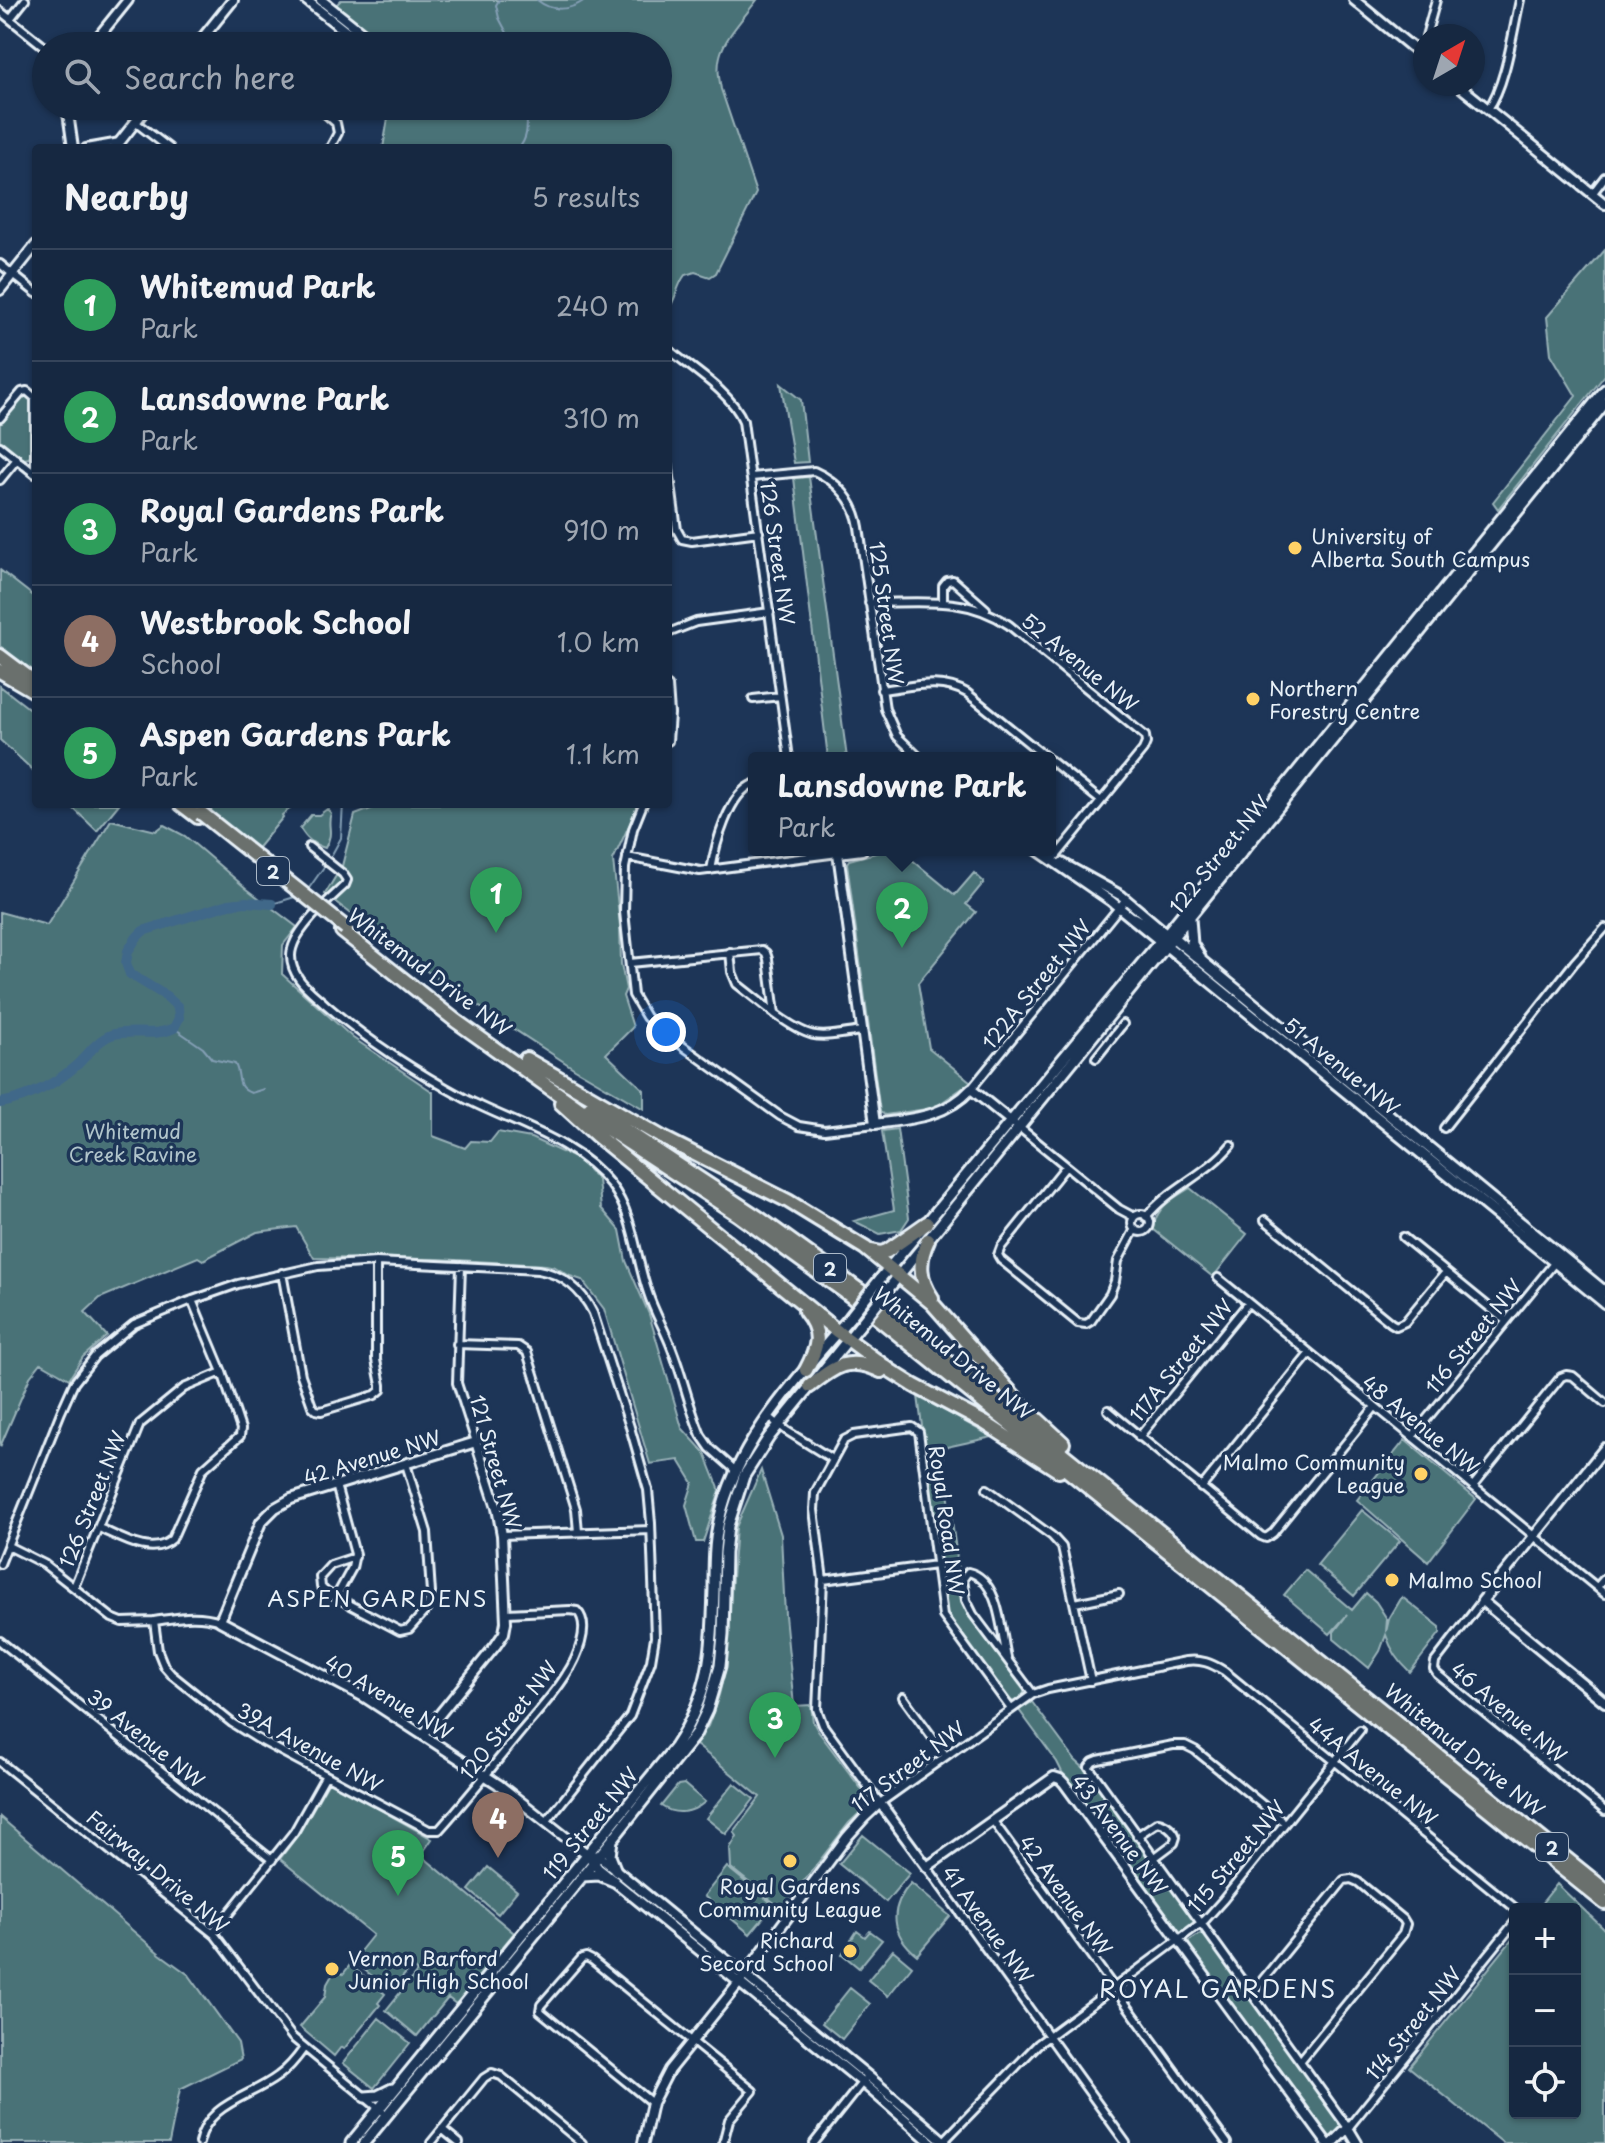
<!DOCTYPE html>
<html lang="en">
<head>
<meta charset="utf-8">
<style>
  :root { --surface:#162841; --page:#23344c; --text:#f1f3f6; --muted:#9ea6b1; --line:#35445a; --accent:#ffd166 }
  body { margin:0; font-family:"Playpen Sans",sans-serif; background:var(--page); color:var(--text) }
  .controls { position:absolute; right:24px; bottom:24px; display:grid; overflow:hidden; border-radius:8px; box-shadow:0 2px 6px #0004 }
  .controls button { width:72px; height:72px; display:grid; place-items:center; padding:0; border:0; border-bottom:2px solid var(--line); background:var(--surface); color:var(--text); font:40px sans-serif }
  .compass { position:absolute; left:1413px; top:24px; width:72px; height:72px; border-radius:50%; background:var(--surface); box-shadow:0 2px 6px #0004; rotate:39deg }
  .you { position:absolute; left:666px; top:1032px; width:28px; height:28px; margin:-20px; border:6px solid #fff; border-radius:50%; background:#1a73e8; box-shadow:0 0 0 12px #1a73e833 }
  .badge { display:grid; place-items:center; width:52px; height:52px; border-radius:50%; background:var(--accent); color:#fff; font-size:26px; font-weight:700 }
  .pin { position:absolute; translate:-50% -66px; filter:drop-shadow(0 2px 4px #0008) }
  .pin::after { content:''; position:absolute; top:42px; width:28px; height:24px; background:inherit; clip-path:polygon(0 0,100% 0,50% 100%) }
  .popup { position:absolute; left:748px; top:752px; width:308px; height:104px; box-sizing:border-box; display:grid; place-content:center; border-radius:8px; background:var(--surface); filter:drop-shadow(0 2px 6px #0005); font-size:26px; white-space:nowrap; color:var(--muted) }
  .popup b { font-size:30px; color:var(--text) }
  .popup::after { content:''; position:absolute; left:50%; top:100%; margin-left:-16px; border:16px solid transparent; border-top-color:var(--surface) }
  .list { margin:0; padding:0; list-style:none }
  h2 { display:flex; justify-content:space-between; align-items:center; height:104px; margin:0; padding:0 32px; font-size:34px }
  h2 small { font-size:26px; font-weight:400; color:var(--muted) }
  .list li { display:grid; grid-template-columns:52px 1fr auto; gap:24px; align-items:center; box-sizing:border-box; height:112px; padding:0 32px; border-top:2px solid var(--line) }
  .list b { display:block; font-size:30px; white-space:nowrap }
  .list p { margin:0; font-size:26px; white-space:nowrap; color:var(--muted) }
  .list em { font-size:26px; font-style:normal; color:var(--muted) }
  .icon { flex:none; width:44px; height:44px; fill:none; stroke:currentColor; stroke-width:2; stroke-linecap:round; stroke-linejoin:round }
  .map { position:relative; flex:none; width:1605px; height:2143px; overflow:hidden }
  .search { position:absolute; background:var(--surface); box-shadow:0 2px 6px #0004; left:32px; top:32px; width:640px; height:88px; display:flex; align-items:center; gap:20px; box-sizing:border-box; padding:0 28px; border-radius:44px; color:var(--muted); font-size:30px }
  .panel { position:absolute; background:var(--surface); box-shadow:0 2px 6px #0004; left:32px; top:144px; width:640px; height:664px; border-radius:8px }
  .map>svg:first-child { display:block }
</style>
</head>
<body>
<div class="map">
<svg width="1605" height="2143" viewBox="0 0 1605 2143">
  <rect width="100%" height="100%" fill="#1d3557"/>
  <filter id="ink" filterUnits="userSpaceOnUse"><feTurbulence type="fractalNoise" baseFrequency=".0125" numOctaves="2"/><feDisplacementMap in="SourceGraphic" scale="16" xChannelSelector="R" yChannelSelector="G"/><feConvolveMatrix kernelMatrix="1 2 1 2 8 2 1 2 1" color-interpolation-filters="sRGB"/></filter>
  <g filter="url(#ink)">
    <path fill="#4a7277" stroke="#99b2b8" stroke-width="2" d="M341 0H757C746 15 724 38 720 56 717 67 719 78 721 89L756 193 716 273 710 277 695 272 685 275C676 287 677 298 668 310V148H383L390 106H658V46H395L389 36C370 30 346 24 336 5Z
      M1605 250V375L1498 509 1493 502 1576 396 1551 354 1547 317Z
      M781 384 801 400 808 462 794 463Z
      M27 396 32 400 31 454 29 458 24 459 0 441V424L23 397Z
      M809 477 847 758H828L794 478Z
      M0 570 36 598V676L0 646Z
      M0 686 36 714V773L0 740Z
      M69 804H119L97 831Z
      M198 804H290L292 807 282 815 283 817 256 850Z
      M384 804H486L487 806 490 804H639L613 860 620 926 621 964 626 989 623 996 633 1027 606 1054 644 1090V1109L575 1069 440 981 325 894 342 866 355 815Z
      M327 809 331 813C326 827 335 831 325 848 313 844 306 839 300 828L311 815H319Z
      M111 820 156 831 164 825 185 836 247 889 297 927 283 945 282 974 353 1038 433 1092V1136L465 1148 471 1141 490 1142 498 1132 531 1138 579 1160 598 1180 601 1208 620 1230 626 1261 649 1314 682 1428 705 1453 720 1491 703 1542H696L686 1505 693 1483 679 1460 650 1464 604 1309 582 1280 570 1276 555 1267 546 1265 438 1259 314 1258 296 1227 257 1232 203 1260 198 1257 100 1298 85 1312 107 1336 83 1357 69 1379 41 1363 30 1377 0 1447V912L47 925Z
      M887 850H900L955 895 974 873 984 882 966 904 976 912 918 983 929 1048 971 1082 934 1108 885 1115 880 1112 847 863 849 860Z
      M897 1129 909 1218 901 1230 880 1234 854 1221 894 1210 882 1131Z
      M1190 1188 1247 1234 1213 1277 1153 1229C1156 1207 1172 1199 1190 1188Z
      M918 1396 992 1437 942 1448 962 1595 966 1607 974 1619 1025 1689 1023 1695 1014 1702 1009 1700 947 1616Z
      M1405 1440 1476 1499 1428 1562 1357 1500Z
      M761 1470 781 1535 785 1615 794 1706 811 1705 813 1722 818 1731 871 1802 849 1823 782 1909 731 1868 730 1848 737 1836 734 1832 760 1797 695 1744 708 1726 719 1695 725 1670 736 1527Z
      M1362 1510 1400 1541 1354 1596 1317 1565Z
      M1305 1570 1352 1610 1366 1593 1376 1602 1387 1619 1386 1632 1389 1619 1402 1597 1440 1627V1633L1410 1672C1398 1661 1391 1650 1386 1635L1380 1651 1369 1668 1334 1639V1632L1347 1615 1330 1634 1284 1595Z
      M1032 1702 1075 1760 1085 1769 1194 1920 1193 1926 1184 1933H1178L1063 1774 1057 1762 1019 1710Z
      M329 1781 432 1839 421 1855 514 1933 456 2004 448 1998 417 2036 386 2010 417 1972 411 1967 395 1986 390 1981 385 1987 353 1960 373 1935 280 1859 300 1832Z
      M734 1783 754 1799 726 1834 706 1818Z
      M684 1784 705 1802C692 1813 676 1816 661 1806L678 1785Z
      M0 1817 160 1954 189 1975 238 2043 241 2059 180 2089 169 2143H0Z
      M863 1835 910 1873 886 1902 839 1864Z
      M488 1867 517 1891 498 1914 469 1890Z
      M727 1867 774 1905 750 1934 704 1896Z
      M911 1883 950 1916 917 1955C891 1934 888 1909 911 1883Z
      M1557 1884 1605 1930V2143H1503L1409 2067 1515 1936V2113H1575V1909H1537Z
      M857 1931 865 1937 870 1931 882 1940 859 1968 842 1954Z
      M1203 1932 1342 2124V2129L1332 2138H1328L1188 1947 1189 1941Z
      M893 1950 912 1966 888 1996 868 1980Z
      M350 1965 385 1994 378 2003 380 2005 344 2049 341 2047 334 2056 300 2027 325 1997 327 1984 336 1968 343 1974Z
      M850 1988 870 2004 842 2039 822 2023Z
      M379 2018 410 2043 374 2088 343 2063Z"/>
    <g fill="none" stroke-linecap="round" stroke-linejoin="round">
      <path stroke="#849fb5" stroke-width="2" d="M499 0 496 5 499 18 514 46
        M537 0C552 12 569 11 585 0
        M519 148C530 135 526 122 527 106
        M330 858 341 838 343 804
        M307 891 326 864
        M272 904 298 896
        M174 1028 203 1048 212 1059 235 1064C242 1077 234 1086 251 1093L264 1089"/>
      <path stroke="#416889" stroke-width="10" d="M0 1103C29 1098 57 1083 78 1064 88 1054 98 1040 111 1035 131 1028 155 1038 174 1028L179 1018 178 1007 166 996 130 974 126 963 128 951 137 937 143 931 229 904 246 902 272 904"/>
      <g stroke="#e8f1f8" stroke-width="12">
        <path id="minor" d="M0 11 46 48
          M10 19 25 0
          M1426 36 1436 0
          M317 106 336 123 338 133 330 148
          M1488 109C1506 85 1513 30 1520 0
          M135 122 169 148
          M86 148 120 142
          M1592 194 1605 177
          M0 264 36 293
          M668 349C692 369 731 392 743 421L789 758
          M0 418 22 392 27 391 35 398V473
          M0 446 35 474
          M668 462 677 530 682 539 692 541 759 532
          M751 477 814 471C837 481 855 501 859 527L885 709 897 736 920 758
          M0 480 17 459
          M869 603C920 603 965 595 1009 625L1145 736 1146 743 1143 750 1053 860
          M943 603V586L947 581 953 580 986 609
          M668 633 696 622 770 612
          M668 686 670 714 668 741
          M881 690C910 687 940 677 967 693L1047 758
          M753 699 780 696
          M1050 760 1101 801
          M643 804 633 829 625 868 624 912 633 995 646 1017 659 1029 780 1116 799 1126 824 1130 875 1124
          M309 847 343 874 347 880 345 885C328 901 291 932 291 956 291 978 311 991 325 1004 368 1041 416 1072 466 1099 514 1124 576 1140 611 1185 635 1217 635 1256 648 1293 654 1312 665 1330 672 1349 683 1377 689 1407 701 1435L710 1448 736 1471
          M627 857 700 871 838 853
          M711 870C715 846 729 792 754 784
          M730 952 732 972 737 984 775 1014
          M630 963 762 950 766 953 768 959 775 1014C814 1042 817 1037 862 1031
          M1096 1058 1123 1024
          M971 1089 1126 899
          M1020 1128 1119 1209 1134 1217
          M1444 1128 1574 963 1605 928
          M1066 1166 1001 1247 998 1255 1001 1260 1078 1323 1086 1324 1091 1321 1110 1294 1115 1281 1118 1261 1135 1229
          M1132 1223a9 9 0 1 1 18 0a9 9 0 1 1-18 0Z
          M1146 1217C1170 1187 1207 1175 1231 1145
          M1265 1220 1391 1323 1396 1326 1405 1322 1446 1272
          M1403 1237 1506 1321
          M461 1266 457 1383 476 1442
          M282 1273 301 1375 312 1406 316 1410 321 1411 375 1395 381 1390V1385L376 1360V1262
          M1218 1278 1605 1594
          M457 1344 518 1346 527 1352 576 1509 578 1532
          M1108 1410 1261 1536 1266 1538 1273 1533 1375 1407
          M769 1417 787 1431 832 1459
          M1139 1437 1248 1303
          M1412 1437 1555 1262
          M1473 1486 1561 1377 1566 1375 1573 1376 1605 1403
          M1201 1488 1310 1353
          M987 1489 1052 1536 1062 1547 1091 1681
          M99 1528C120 1537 152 1558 172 1539L203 1469 240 1436 241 1429 222 1372 192 1300
          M502 1535 651 1530
          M8 1546 44 1564 112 1618 122 1622 154 1621 158 1651 164 1666 171 1674 232 1723 256 1738 429 1830H439C467 1799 493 1766 519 1734 535 1715 553 1696 566 1675 576 1660 592 1626 577 1611L570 1610 507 1613
          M355 1557 331 1565 320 1577 321 1587 326 1592 400 1631 409 1629 426 1610 431 1593 427 1532 406 1464
          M0 1564 61 1412 74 1383 95 1356 134 1324 187 1302 238 1284 318 1266 376 1262 538 1270C563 1274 582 1290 593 1313L630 1427 648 1490 651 1523 655 1637 651 1661 630 1716 546 1822
          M823 1580 936 1565
          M74 1587 140 1424 184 1388 222 1372
          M1597 1587 1605 1578
          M336 1597 352 1568 355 1554 336 1485
          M1482 1601 1435 1662 1434 1669 1437 1674 1605 1811
          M1075 1603 1119 1594
          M154 1621C177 1618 197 1613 220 1621
          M0 1641 272 1860
          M1007 1658C1001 1632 1000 1579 968 1572L963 1579 966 1600 973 1614 1033 1694
          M903 1697 946 1756
          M1011 1709 943 1616 919 1432 912 1427 854 1435 844 1440 815 1493 814 1510 823 1580 817 1709 823 1725 880 1803 1033 1694 1048 1689 1186 1661C1201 1659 1211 1663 1224 1671L1516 1909
          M0 1762 215 1935 292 2037 382 2111
          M993 1821 1227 2143
          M1285 1823 1195 1750 1185 1745H1173L1098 1760 1093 1762 1089 1767 1348 2128 1515 1922
          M1137 1836 1158 1822C1165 1823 1174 1830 1176 1837L1174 1843 1154 1858
          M927 1867 1126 2143
          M213 1933 294 1832 326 1775
          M1252 1993 1344 1880 1351 1879 1358 1882 1403 1919 1406 1924 1403 1934 1301 2060
          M652 2103 540 2011 541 2005 582 1958 586 1957 592 1960 753 2091 729 2120 723 2143
          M442 2129 459 2143
          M199 2143C207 2103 249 2098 278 2076 288 2069 297 2058 304 2048
          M431 2143 484 2078 492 2073 501 2076 582 2143
          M814 2143 864 2080
          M942 2143 1038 2044 1205 1920 1223 1900 1360 1730"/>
      </g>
      <g stroke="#e8f1f8" stroke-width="14">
        <path id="tertiary" d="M306 0 364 46
          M321 0 365 35 384 42 388 46
          M1354 0 1425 58
          M91 46 128 0
          M196 46 233 0
          M1457 84 1605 204
          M67 106 73 148
          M115 148 148 106
          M0 290 36 245
          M862 850 838 853 875 1124C910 1119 946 1117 971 1089L1013 1123
          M1037 850 1111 901 1160 941
          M1062 863 1122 896 1166 933
          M1605 1448 1482 1601 1605 1702
          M423 1735 496 1645 504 1633 506 1622 502 1535 497 1508 476 1442 291 1499 275 1508 261 1522 220 1621 364 1697 498 1784 587 1854 598 1868 863 2083 932 2143
          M592 1855 599 1856 868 2076 946 2143
          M643 2143 652 2103 669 2070 735 1988 847 1837 864 1818 880 1803 927 1867 1054 1777 1060 1779 1064 1783 1327 2143
          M1333 2143 1348 2128 1357 2143"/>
      </g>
      <g stroke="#e8f1f8" stroke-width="15">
        <path id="secondary" d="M1133 918 1168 937
          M1190 918 1192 944 1200 957
          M1170 935 1605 1292
          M1163 943 1605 1303
          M880 1279 1167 933 1605 390
          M889 1288 1605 403
          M612 1840 610 1856 616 1871
          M582 1876 599 1875 614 1881
          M365 2097 378 2096 392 2089
          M351 2143 675 1747C711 1692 712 1652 714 1589 714 1566 714 1543 719 1521 736 1441 799 1377 850 1317
          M364 2143 612 1840 695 1735 707 1710 720 1666 723 1635 725 1553 728 1526 744 1476 769 1437 859 1326"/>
      </g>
      <g stroke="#e8f1f8" stroke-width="18">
        <path id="motorway" d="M0 656 36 683
          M0 671 36 692
          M181 804 198 817
          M342 931 456 1021 609 1130 737 1214 852 1297 1605 1903
          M526 1059 663 1138 788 1201 865 1248 932 1303 1021 1404 1063 1443
          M561 1103 596 1135 838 1332 891 1371 918 1388
          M590 1107 759 1218 859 1290 1605 1890
          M928 1240C918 1261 919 1279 932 1298
          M872 1251 881 1253 887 1251 927 1223
          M805 1311C823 1333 818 1347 806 1370
          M913 1385 985 1423 1059 1471
          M810 1386C836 1365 849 1356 881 1371"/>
      </g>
      <use href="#minor" stroke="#1d3557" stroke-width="6"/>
      <use href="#tertiary" stroke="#1d3557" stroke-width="8"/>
      <use href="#secondary" stroke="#1d3557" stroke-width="9"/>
      <use href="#motorway" stroke="#6b706d" stroke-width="12"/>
      <g stroke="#e8f1f8" stroke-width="15" stroke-linecap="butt">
        <path id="secondary-bridge" d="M850 1317 880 1279
          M859 1326 889 1288"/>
      </g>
      <g stroke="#e8f1f8" stroke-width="18" stroke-linecap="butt">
        <path id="motorway-bridge" d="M201 813 346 928"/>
      </g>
      <use href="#secondary-bridge" stroke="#1d3557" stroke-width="9"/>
      <use href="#motorway-bridge" stroke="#6b706d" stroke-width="12"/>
    </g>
  </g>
  <g fill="#ffd166" stroke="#1d3557" stroke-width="3">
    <circle cx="1295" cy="548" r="8"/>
    <circle cx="1253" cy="699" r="8"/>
    <circle cx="1421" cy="1474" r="8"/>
    <circle cx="1392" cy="1580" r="8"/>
    <circle cx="790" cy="1861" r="8"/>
    <circle cx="850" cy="1951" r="8"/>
    <circle cx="332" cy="1969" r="8"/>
  </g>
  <g text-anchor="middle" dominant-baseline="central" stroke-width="7" stroke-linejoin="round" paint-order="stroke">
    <g fill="#1d3557" stroke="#abb9c8" stroke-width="2">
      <rect x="257" y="857" width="32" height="28" rx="6"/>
      <rect x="814" y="1254" width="32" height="28" rx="6"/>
      <rect x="1536" y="1833" width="32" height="28" rx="6"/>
    </g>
    <g font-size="18" font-weight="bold" fill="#e8f1f8">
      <text x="273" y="871">2</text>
      <text x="830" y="1268">2</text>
      <text x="1552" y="1847">2</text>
    </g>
    <g font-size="20" fill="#e8f1f8" stroke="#1d3557" text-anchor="start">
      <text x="1311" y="536">University of<tspan x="1311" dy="23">Alberta South Campus</tspan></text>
      <text x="1269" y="688">Northern<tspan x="1269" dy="23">Forestry Centre</tspan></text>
      <text x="1405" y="1462" text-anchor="end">Malmo Community<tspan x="1405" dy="23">League</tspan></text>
      <text x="1408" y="1580">Malmo School</text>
      <text x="790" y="1886" text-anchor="middle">Royal Gardens<tspan x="790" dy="23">Community League</tspan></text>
      <text x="834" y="1940" text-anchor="end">Richard<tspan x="834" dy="23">Secord School</tspan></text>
      <text x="348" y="1958">Vernon Barford<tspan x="348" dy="23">Junior High School</tspan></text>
    </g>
    <g font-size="20" fill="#e8f1f8" stroke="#1d3557">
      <text transform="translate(778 553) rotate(82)">126 Street NW</text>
      <text transform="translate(887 613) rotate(82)">125 Street NW</text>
      <text transform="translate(1080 662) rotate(39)">52 Avenue NW</text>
      <text transform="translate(1219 854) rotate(-51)">122 Street NW</text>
      <text transform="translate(430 972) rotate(37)">Whitemud Drive NW</text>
      <text transform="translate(1036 984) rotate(-51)">122A Street NW</text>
      <text transform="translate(1342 1066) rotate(39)">51 Avenue NW</text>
      <text transform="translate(1473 1336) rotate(-51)">116 Street NW</text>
      <text transform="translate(954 1353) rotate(39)">Whitemud Drive NW</text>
      <text transform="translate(1181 1360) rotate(-51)">117A Street NW</text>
      <text transform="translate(1421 1424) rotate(39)">48 Avenue NW</text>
      <text transform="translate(372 1457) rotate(-17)">42 Avenue NW</text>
      <text transform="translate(496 1462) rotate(74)">121 Street NW</text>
      <text transform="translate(92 1499) rotate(-68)">126 Street NW</text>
      <text transform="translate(947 1520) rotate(82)">Royal Road NW</text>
      <text transform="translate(389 1697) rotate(31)">40 Avenue NW</text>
      <text transform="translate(1509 1712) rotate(40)">46 Avenue NW</text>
      <text transform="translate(508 1720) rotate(-52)">120 Street NW</text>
      <text transform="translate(146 1738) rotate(39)">39 Avenue NW</text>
      <text transform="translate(310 1747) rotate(29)">39A Avenue NW</text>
      <text transform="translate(1465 1750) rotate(39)">Whitemud Drive NW</text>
      <text transform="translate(908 1766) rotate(-37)">117 Street NW</text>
      <text transform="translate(1373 1771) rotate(39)">44A Avenue NW</text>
      <text transform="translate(590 1823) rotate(-51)">119 Street NW</text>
      <text transform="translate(1120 1834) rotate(53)">43 Avenue NW</text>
      <text transform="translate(1236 1856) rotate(-50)">115 Street NW</text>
      <text transform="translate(158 1871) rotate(40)">Fairway Drive NW</text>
      <text transform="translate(1066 1895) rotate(54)">42 Avenue NW</text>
      <text transform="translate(988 1924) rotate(54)">41 Avenue NW</text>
      <text transform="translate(1413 2023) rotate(-51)">114 Street NW</text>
    </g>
    <g font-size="20" fill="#b1c5cb" stroke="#1d3557">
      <text x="133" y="1131">Whitemud<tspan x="133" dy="23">Creek Ravine</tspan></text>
    </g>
    <g font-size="22" letter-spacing="2" fill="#e8f1f8" stroke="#1d3557">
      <text x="378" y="1597">ASPEN GARDENS</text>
    </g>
    <g font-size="24" letter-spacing="2" fill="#e8f1f8" stroke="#1d3557">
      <text x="1218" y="1988">ROYAL GARDENS</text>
    </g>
  </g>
</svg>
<div class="controls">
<button>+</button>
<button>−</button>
<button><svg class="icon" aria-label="locate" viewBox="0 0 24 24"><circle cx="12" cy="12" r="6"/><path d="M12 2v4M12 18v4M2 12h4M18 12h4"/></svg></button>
</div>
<svg class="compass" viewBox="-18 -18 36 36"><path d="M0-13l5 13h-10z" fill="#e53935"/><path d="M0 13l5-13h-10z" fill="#9ea6b1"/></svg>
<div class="you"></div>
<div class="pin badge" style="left:496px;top:933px;background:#2e9e5b">1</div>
<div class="pin badge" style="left:902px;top:948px;background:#2e9e5b">2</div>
<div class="popup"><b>Lansdowne Park</b>Park</div>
<div class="pin badge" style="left:775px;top:1758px;background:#2e9e5b">3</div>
<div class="pin badge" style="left:498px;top:1858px;background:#8d6e63">4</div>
<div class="pin badge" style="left:398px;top:1896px;background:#2e9e5b">5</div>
<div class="search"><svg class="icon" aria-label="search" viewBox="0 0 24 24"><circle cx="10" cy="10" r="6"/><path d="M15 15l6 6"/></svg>Search here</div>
<section class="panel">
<h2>Nearby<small>5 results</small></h2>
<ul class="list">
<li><span class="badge" style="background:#2e9e5b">1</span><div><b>Whitemud Park</b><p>Park</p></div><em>240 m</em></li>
<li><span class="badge" style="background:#2e9e5b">2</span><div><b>Lansdowne Park</b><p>Park</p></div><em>310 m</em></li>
<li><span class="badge" style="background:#2e9e5b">3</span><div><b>Royal Gardens Park</b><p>Park</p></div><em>910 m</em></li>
<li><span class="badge" style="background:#8d6e63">4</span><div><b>Westbrook School</b><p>School</p></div><em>1.0 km</em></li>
<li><span class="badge" style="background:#2e9e5b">5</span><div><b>Aspen Gardens Park</b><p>Park</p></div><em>1.1 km</em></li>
</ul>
</section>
</div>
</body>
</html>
